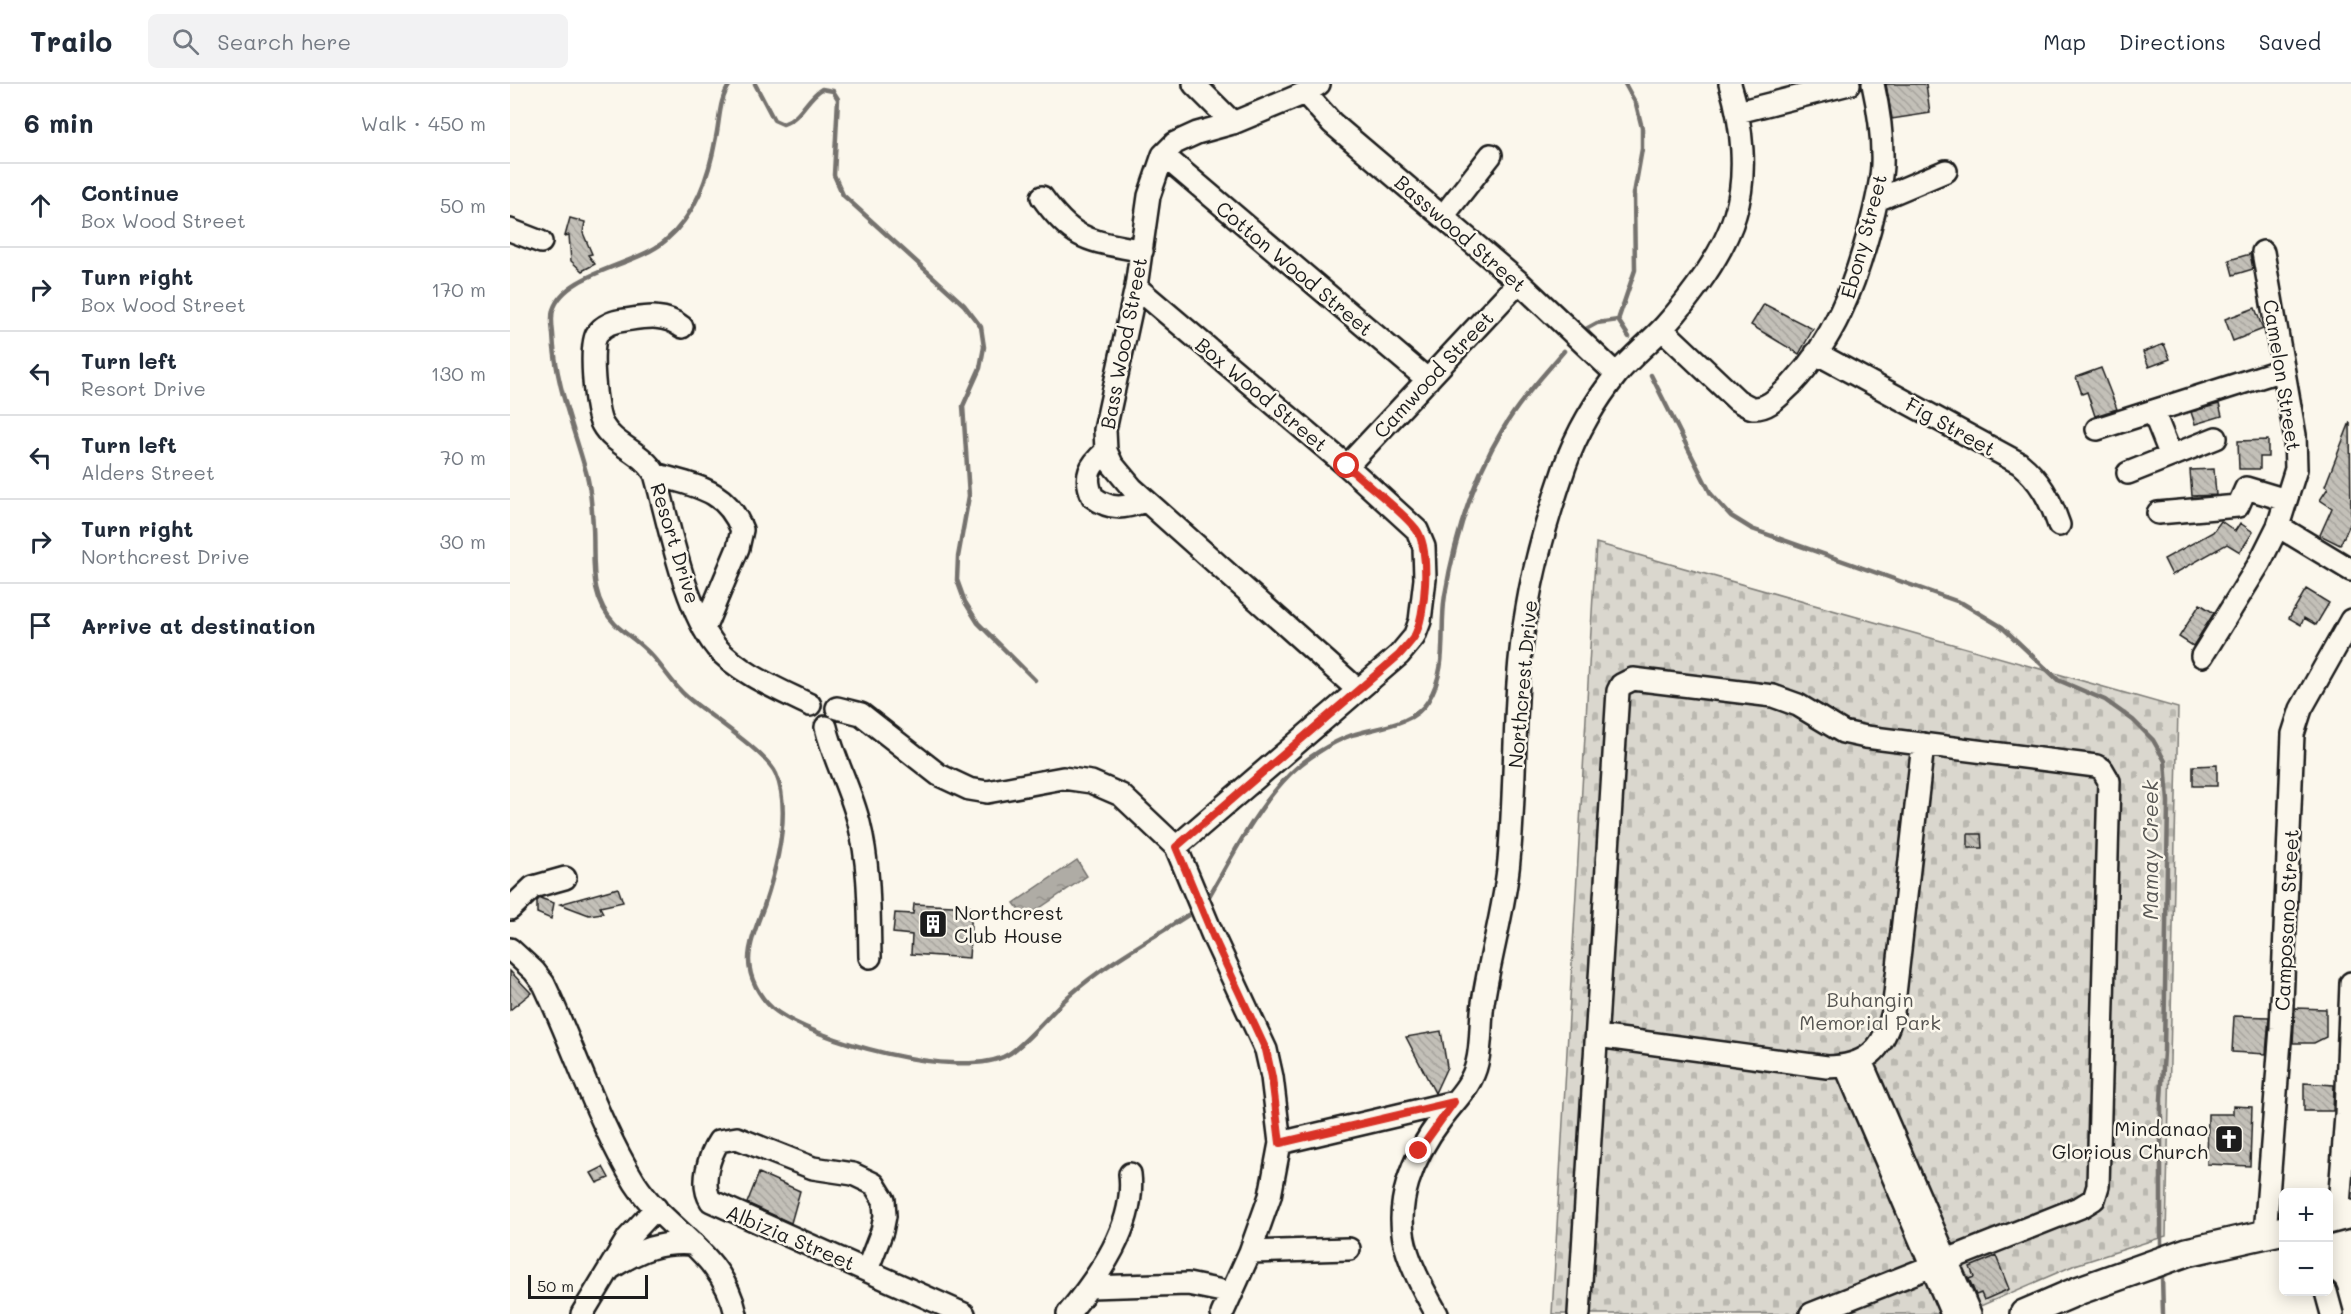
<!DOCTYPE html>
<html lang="en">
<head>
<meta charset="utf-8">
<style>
  :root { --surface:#fff; --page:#f2f2f3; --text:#1f2937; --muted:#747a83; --line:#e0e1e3 }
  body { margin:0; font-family:Mali,sans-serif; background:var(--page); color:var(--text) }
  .controls { position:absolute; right:18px; bottom:18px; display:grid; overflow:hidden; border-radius:9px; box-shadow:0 3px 15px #0003 }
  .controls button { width:54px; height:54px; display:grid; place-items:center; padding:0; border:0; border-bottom:2px solid var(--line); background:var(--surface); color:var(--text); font:30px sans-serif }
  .scale { position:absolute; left:18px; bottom:15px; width:120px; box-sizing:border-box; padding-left:6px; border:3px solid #1c1c1c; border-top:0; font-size:16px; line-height:21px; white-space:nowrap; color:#1c1c1c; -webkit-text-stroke:4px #fbf7ec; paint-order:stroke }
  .stop { position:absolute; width:18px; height:18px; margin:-14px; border:4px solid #d93025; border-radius:50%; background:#fff }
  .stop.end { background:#d93025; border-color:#fff; box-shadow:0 2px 6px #0008 }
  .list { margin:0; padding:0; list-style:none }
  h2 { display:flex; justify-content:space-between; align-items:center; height:78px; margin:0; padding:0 24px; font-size:26px }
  h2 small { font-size:20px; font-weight:400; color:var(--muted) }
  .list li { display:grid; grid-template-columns:39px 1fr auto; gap:18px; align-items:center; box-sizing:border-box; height:84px; padding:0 24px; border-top:2px solid var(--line) }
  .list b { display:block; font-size:22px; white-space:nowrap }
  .list p { margin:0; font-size:20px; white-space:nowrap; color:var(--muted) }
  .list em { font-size:20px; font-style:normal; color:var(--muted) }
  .icon { flex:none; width:33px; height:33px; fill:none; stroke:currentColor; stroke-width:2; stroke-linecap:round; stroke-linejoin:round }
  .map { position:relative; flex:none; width:1841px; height:1230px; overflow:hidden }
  header { display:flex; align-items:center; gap:36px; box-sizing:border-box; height:84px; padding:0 30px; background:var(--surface); border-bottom:2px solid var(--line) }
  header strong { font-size:28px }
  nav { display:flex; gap:33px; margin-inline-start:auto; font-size:21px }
  .search { width:420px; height:54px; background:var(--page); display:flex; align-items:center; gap:15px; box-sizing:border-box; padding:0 21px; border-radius:9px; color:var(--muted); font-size:22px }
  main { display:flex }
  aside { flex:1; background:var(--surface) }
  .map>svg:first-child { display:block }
</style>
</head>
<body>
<header>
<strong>Trailo</strong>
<div class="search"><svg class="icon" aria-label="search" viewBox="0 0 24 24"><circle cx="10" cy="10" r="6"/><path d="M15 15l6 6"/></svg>Search here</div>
<nav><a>Map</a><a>Directions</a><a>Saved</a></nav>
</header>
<main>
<aside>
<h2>6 min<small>Walk · 450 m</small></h2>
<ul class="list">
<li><svg class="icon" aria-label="ahead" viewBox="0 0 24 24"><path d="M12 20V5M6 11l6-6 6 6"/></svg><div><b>Continue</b><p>Box Wood Street</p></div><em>50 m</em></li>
<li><svg class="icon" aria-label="right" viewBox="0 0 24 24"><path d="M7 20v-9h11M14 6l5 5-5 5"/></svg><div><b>Turn right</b><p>Box Wood Street</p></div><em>170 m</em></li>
<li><svg class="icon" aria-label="left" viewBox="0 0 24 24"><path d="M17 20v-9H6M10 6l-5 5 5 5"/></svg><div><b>Turn left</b><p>Resort Drive</p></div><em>130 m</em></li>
<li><svg class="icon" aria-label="left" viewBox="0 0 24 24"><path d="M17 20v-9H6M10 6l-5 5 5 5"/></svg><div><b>Turn left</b><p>Alders Street</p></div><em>70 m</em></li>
<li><svg class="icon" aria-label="right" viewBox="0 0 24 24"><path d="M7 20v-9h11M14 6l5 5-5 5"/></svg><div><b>Turn right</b><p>Northcrest Drive</p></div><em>30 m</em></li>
<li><svg class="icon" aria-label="arrive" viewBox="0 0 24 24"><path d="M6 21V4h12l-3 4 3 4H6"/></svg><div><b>Arrive at destination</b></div></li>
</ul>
</aside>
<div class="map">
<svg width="1841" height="1230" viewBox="0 0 1841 1230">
  <defs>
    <pattern id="cemetery-stones" width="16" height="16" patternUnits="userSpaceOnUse" patternTransform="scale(1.5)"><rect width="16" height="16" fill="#dad7ce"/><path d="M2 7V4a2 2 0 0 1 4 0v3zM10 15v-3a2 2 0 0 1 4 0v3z" fill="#bab8b0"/></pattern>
    <pattern id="water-ripples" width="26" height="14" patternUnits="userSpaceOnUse" patternTransform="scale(1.5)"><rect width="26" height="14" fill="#afaca5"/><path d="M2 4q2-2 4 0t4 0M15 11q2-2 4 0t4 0" fill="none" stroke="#96938d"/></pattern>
    <pattern id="building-back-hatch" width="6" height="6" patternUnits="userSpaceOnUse" patternTransform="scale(1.5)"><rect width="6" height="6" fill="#c3c0b8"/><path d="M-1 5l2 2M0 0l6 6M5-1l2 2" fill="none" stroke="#a7a49e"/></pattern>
  </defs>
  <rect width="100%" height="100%" fill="#fbf7ec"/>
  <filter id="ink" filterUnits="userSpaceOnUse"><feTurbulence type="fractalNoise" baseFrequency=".0167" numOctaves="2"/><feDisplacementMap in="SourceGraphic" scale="12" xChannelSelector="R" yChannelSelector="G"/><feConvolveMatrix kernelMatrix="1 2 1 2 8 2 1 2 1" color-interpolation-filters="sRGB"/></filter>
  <g filter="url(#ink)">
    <path fill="url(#cemetery-stones)" stroke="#7b7a75" stroke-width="1.5" d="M1086 459 1668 624 1656 1152 1565 1181 1452 1230H1042Z"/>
    <path fill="url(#water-ripples)" stroke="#74726e" stroke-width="1.5" d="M567 776 577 792 515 834 504 819Z"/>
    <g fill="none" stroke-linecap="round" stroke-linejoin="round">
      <path stroke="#74726e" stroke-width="4.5" d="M220 0C209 16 210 34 206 53 199 92 186 131 155 157 126 182 55 188 43 226 41 233 42 242 43 250 45 299 63 341 76 388 81 404 82 425 83 443 85 478 78 512 105 540 114 549 126 556 135 565 151 579 161 599 177 613 197 630 257 669 266 690 282 727 266 786 254 822 248 838 239 859 239 876 239 894 249 912 262 924 302 957 450 997 497 971 514 962 543 926 560 911 595 880 638 857 678 831
        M245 0 264 36 273 40C291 35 296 14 312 5L323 7 328 15 324 91 333 111 454 221 471 243 474 263 470 284 453 322 459 412 448 473 447 496 455 518 468 539 525 596
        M1108 236 1125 186 1124 110 1132 65V44L1126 20 1115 0
        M1108 236 1119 253
        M1076 245 1087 239 1108 236
        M1141 291 1201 410 1221 432 1242 445 1452 519 1492 543 1548 596 1595 616 1623 636 1643 656 1655 677 1658 718 1654 968 1651 1015V1166
        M698 814C722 773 746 724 780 690 795 675 822 658 842 651 866 643 903 642 918 617 939 584 929 547 935 511 945 453 962 396 993 345 1010 316 1033 292 1054 267
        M1652 1192 1653 1230"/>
    </g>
    <path fill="url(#building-back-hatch)" stroke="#1c1c1c" stroke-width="1.5" d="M1376 0H1416L1420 29 1382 35Z
      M60 134 75 138 73 149 82 170 78 171 85 180 72 187 61 177 59 151 55 152Z
      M1740 170 1743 185 1723 191 1719 176Z
      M1254 220 1303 245 1289 270 1241 241Z
      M1745 224 1753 245 1723 257 1715 235Z
      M1654 260 1660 275 1639 283 1633 268Z
      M1591 284 1607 325 1585 332 1577 308 1572 310 1566 293Z
      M1709 320 1712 332 1685 340 1681 328Z
      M1840 338 1841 438 1830 461 1810 451 1822 424 1810 416 1818 404 1815 402Z
      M1758 356V373H1750V385H1729L1728 357Z
      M1704 385 1706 411 1682 412 1680 386Z
      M1711 437 1725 447 1730 439 1743 448 1730 468 1717 460 1662 491 1654 475 1703 448Z
      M1796 505 1819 519 1806 541 1794 534 1791 541 1779 534Z
      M1690 520 1704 529 1683 562 1669 553Z
      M1707 681V702H1683V682Z
      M1458 750H1471L1472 764H1458Z
      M108 804 113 818 90 823 93 829 79 831 50 820Z
      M30 814 44 819 41 835 27 829V817Z
      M404 820 462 823 459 874 401 870 402 851 383 849 385 829 403 830Z
      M0 887 21 909 0 926Z
      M1785 924 1816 925V953L1804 959H1783Z
      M1724 932 1759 933 1756 970 1722 968Z
      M931 947 937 983 925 1009 896 953Z
      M1794 999 1824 1001 1823 1027H1794Z
      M1723 1022 1742 1023 1740 1082 1697 1080 1698 1030H1723Z
      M93 1083 99 1094 87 1099 81 1089Z
      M249 1089 290 1107 281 1139 237 1119Z
      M1486 1172 1499 1205 1474 1216 1471 1209 1466 1211 1459 1195 1464 1193 1460 1183Z"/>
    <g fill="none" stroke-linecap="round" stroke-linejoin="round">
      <g stroke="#1c1c1c" stroke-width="26">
        <path id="minor" d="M684 0 723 39
          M809 0 795 9 723 39 687 49 665 59 653 71 639 112 626 203 595 346 596 367 602 380 622 404 847 605
          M795 9 822 39 1009 198 1106 290
          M1228 28 1339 0
          M653 71 918 296
          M532 113C565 159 580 156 632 167
          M1367 116 1436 87
          M934 131 981 71
          M0 146 31 158
          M626 203 837 382 907 446 914 463 915 495 910 537 904 553 889 571 666 763
          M172 243C155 229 135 233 115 236 105 237 93 241 87 250 79 261 85 328 92 340 104 362 133 368 145 390 159 439 174 523 206 563 230 590 268 605 300 621
          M1152 245 1227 316C1232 319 1238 323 1243 324 1259 325 1270 311 1281 301 1324 256 1344 203 1360 144 1365 124 1371 102 1372 81 1373 53 1369 27 1363 0
          M1306 269 1509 379C1530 396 1540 415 1549 441
          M1643 327 1661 372
          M1587 345 1772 286
          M596 367C580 381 573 392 583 413 601 427 615 424 635 417
          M837 382 1009 198
          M1618 389 1706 354
          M145 390C184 402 216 404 232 446L228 464 194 545
          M1648 429 1728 422 1736 404 1776 416
          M1768 442 1841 486
          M1692 572 1749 480 1768 442 1786 385 1785 351 1753 168
          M327 624 351 630 429 691 459 705 477 708 553 694 581 698 611 711 666 763 703 852 756 966 762 993 770 1059 760 1112 740 1168 712 1230
          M316 643C324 676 341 706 349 739 360 782 359 829 360 873
          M0 825 23 803 55 794
          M0 865 24 887 34 900C65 965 87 1037 125 1099 157 1148 212 1167 226 1230
          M1087 952 1317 983C1357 982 1373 966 1383 928L1413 660
          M1351 977 1460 1230
          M1336 983 1442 1230
          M770 1059 944 1018
          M1828 1134 1836 1031 1841 899
          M1755 1150 1771 944 1783 650 1791 625 1841 536
          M740 1168 839 1165
          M101 1184C129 1166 150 1157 184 1160
          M357 1186 372 1147 375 1132 374 1116 364 1100 343 1090 303 1084 227 1054 209 1057C199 1072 190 1100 201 1117L454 1230
          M580 1203 678 1200 722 1209
          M1816 1208 1822 1230
          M72 1230 118 1154 146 1124
          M558 1230C589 1192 626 1141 620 1090
          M927 1230C916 1211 905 1191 898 1170 881 1122 903 1072 932 1034 945 1016 962 1002 967 979 972 960 970 939 973 919 980 871 995 824 999 776 1007 692 1002 607 1017 524 1025 476 1039 428 1055 382 1066 350 1086 316 1107 290 1121 273 1139 259 1154 243 1180 214 1214 169 1225 131 1238 91 1232 39 1220 0
          M1069 1230 1108 607 1111 601 1123 595 1263 612 1288 621 1333 648 1356 653 1586 682 1592 685 1599 697 1588 1102 1584 1115 1571 1123 1301 1230"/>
      </g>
      <g stroke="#1c1c1c" stroke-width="32">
        <path id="major" d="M1818 1136 1841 1130
          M1514 1230 1570 1206 1677 1168 1774 1146"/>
      </g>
      <use href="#minor" stroke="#fbf7ec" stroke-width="21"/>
      <use href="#major" stroke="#fbf7ec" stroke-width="27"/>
    </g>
  </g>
  <g fill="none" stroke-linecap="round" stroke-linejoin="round" filter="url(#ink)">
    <path stroke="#d93025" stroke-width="8" d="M837 382C858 402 888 423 906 445 921 464 916 533 904 553 900 559 894 565 889 571L666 763 703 852 756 966 762 993 770 1059 944 1018 909 1067"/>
  </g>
  <defs>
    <g id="building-square" transform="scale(1.5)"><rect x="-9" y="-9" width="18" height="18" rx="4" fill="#1c1c1c" stroke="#fbf7ec"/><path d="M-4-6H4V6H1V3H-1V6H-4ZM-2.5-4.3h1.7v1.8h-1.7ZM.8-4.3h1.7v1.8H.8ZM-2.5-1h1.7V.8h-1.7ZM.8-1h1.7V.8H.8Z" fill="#fff"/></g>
    <g id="church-square" transform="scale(1.5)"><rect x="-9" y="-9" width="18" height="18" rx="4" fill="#1c1c1c" stroke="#fbf7ec"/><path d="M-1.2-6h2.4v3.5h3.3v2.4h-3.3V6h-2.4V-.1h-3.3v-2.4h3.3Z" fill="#fff"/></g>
  </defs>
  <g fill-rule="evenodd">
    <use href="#building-square" x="423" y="840"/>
    <use href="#church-square" x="1719" y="1055"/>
  </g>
  <g text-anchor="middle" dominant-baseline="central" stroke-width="5" stroke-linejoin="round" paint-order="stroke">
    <g font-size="20" fill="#1c1c1c" stroke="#fbf7ec">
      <text transform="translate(951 149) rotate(41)">Basswood Street</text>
      <text transform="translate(1353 152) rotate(-75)">Ebony Street</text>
      <text transform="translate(785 184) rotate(40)">Cotton Wood Street</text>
      <text transform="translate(613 259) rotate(-79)">Bass Wood Street</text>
      <text transform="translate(923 290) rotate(-47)">Camwood Street</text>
      <text transform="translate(1773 291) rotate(81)">Camelon Street</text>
      <text transform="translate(752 310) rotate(40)">Box Wood Street</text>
      <text transform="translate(1441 342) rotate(29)">Fig Street</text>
      <text transform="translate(166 459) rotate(73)">Resort Drive</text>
      <text transform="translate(1012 600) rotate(-85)">Northcrest Drive</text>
      <text transform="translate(1776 836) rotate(-87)">Camposano Street</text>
      <text transform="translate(281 1153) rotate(23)">Albizia Street</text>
    </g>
    <g font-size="20" fill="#1c1c1c" stroke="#fbf7ec" text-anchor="start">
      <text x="444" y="828">Northcrest<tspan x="444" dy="23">Club House</tspan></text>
      <text x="1698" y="1044" text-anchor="end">Mindanao<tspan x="1698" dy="23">Glorious Church</tspan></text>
    </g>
    <g font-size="20" fill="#555451" stroke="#fbf7ec">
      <text x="1360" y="915">Buhangin<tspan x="1360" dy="23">Memorial Park</tspan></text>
    </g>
    <g font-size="21" font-style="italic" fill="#575653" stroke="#fbf7ec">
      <text transform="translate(1639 766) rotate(-90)">Mamay Creek</text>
    </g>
  </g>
</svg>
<div class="controls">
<button>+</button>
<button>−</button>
</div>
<div class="scale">50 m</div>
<div class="stop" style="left:837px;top:382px"></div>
<div class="stop end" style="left:909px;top:1067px"></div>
</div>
</main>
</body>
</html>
